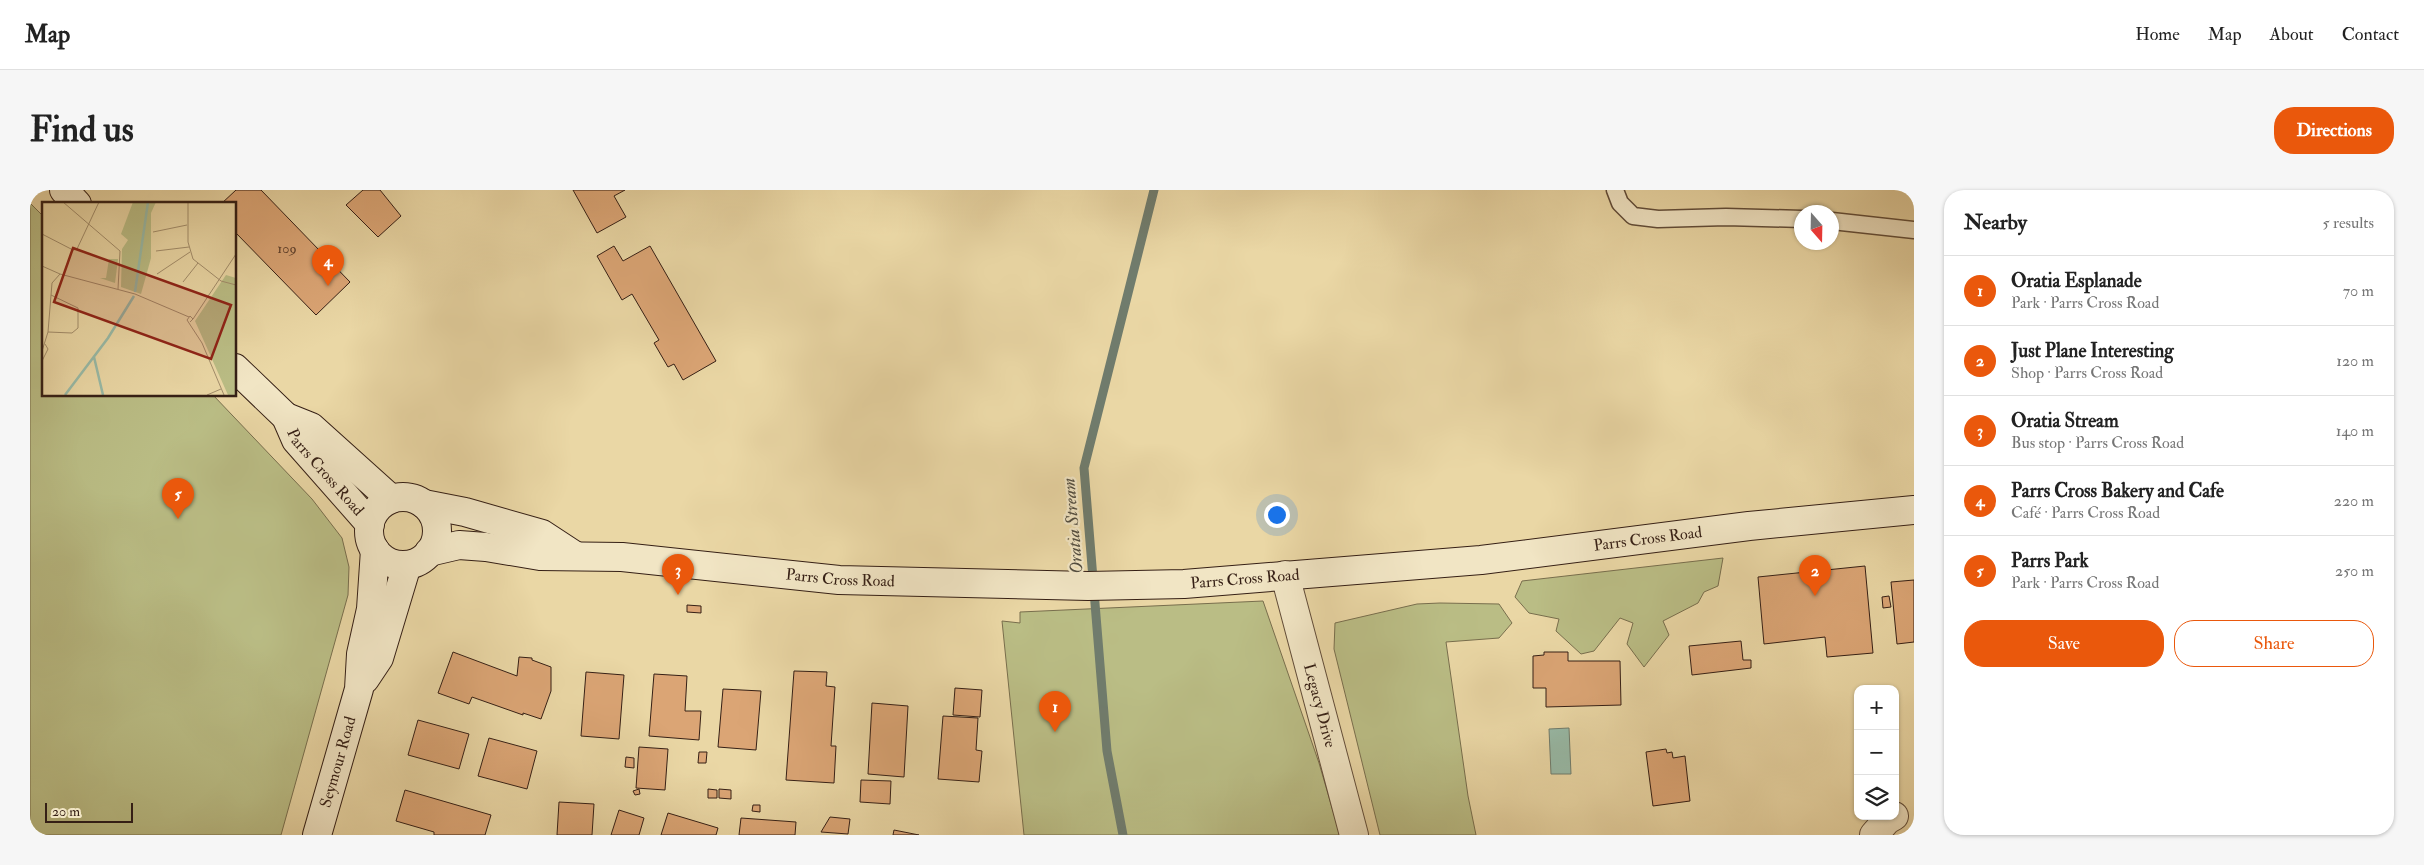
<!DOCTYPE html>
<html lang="en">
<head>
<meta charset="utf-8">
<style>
  :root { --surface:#fff; --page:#f6f6f6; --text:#222; --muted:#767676; --line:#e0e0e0; --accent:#ea580c }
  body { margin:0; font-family:"IM FELL Double Pica",serif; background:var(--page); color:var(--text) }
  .controls { position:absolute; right:15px; bottom:15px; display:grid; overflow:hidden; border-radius:10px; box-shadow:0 1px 4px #0004 }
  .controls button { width:45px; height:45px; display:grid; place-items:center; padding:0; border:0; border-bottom:1px solid var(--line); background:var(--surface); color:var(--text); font:25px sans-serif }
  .compass { position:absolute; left:1764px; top:15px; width:45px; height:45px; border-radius:50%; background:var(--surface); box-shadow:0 1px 4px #0004; rotate:160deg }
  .scale { position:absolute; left:15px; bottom:12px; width:88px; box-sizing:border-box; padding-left:5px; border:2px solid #351f15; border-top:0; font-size:14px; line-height:18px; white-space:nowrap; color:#351f15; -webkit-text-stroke:4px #f1e5c4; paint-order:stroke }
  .you { position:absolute; left:1246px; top:324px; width:18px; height:18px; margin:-12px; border:4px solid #fff; border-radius:50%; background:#1a73e8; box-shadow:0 0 0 8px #1a73e833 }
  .badge { display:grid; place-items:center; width:32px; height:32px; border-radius:50%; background:var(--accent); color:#fff; font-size:16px; font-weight:700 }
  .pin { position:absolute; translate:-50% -41px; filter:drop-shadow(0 1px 2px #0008) }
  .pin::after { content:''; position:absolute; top:26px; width:18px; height:15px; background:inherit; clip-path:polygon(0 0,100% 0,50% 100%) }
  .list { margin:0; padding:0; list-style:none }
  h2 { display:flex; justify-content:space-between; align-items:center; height:65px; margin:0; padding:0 20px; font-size:21px }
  h2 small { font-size:16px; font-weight:400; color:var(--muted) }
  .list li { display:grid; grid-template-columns:32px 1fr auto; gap:15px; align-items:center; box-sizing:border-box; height:70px; padding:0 20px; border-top:1px solid var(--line) }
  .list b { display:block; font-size:19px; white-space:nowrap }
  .list p { margin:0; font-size:16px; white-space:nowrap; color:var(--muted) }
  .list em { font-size:16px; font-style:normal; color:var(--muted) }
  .actions { display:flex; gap:10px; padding:15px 20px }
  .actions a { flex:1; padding:11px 0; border:1px solid var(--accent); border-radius:20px; text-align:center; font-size:18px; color:var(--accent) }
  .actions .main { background:var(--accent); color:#fff }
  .icon { flex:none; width:28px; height:28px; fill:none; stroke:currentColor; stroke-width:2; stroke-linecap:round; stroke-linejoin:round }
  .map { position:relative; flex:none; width:1884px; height:645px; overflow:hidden; border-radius:20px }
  header { display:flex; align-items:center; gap:30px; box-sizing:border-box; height:70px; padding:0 25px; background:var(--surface); border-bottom:1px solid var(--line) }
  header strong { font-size:24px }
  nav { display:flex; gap:28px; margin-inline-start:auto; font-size:18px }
  .intro { display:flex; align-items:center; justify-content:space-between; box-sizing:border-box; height:120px; padding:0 30px }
  h1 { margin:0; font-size:35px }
  .button { padding:12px 22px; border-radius:20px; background:var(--accent); color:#fff; font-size:18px; font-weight:700 }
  main { display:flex; gap:30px; padding:0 30px }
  aside { flex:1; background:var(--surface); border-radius:20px; box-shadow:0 1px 4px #0004 }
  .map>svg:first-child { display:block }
</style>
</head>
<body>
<header>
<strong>Map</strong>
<nav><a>Home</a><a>Map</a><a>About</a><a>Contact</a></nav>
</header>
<div class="intro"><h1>Find us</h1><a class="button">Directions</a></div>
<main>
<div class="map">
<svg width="1884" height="645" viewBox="0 0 1884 645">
  <rect width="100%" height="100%" fill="#ead7a5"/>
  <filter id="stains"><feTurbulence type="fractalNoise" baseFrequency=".004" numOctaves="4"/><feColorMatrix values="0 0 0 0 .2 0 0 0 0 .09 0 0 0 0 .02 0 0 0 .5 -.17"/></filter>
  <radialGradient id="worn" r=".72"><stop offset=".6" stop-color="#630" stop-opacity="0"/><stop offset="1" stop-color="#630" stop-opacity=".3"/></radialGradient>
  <path fill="#babd85" stroke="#786e4d" d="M0 13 14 27V205H183L282 309 312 348 319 377 318 405 251 645H0Z
    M1693 368 1688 396 1674 402 1668 413 1633 431 1639 445 1614 477 1597 454 1603 433 1590 428 1564 461 1551 464 1526 441 1529 429 1499 423 1485 407 1492 391Z
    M1233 411 1289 573 1310 645H994L972 431 990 433V422Z
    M1410 413 1469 414 1482 433 1469 448 1416 452 1438 606 1446 645H1350L1304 459 1305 433 1387 414Z"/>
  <path fill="#98baa7" stroke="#707c6d" d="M1539 538 1541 584H1521L1519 539Z"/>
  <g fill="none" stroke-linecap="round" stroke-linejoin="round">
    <path stroke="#707c6d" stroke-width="9" d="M1093 645 1077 561 1054 278 1124 0"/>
  </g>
  <path fill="#dba575" stroke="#351f15" d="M206 0H231L320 92 286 125 205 42V14H191Z
    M333 0H350L371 26 348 47 316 15Z
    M543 0H595L584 6 596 27 567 43Z
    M584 56 593 71 620 56 686 171 653 190 644 174 638 177 624 153 629 150 602 104 592 110 567 66Z
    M1835 376 1843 463 1797 467 1795 447 1734 454 1728 387Z
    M1884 390V452L1867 454 1861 392Z
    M1859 406 1861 417 1853 418 1852 407Z
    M657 415 671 416V423L657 422Z
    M1711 451 1713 470H1721V478L1662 485 1659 456Z
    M423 462 487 486 489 467 502 468V470L521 477V501L511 529 493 523V525L442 507 439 514 408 503Z
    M1514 462H1538V471H1590L1591 515 1516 517V498H1503V466L1514 465Z
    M764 481 797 482 796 496 805 497 801 556H806L804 593 756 590Z
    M556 482 594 485 589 549 551 546Z
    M624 484 657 486 655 521H671L669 550 619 546Z
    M925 498 952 500 950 527 923 525Z
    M693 499 731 501 726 560 688 557Z
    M842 513 878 516 874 587 838 584Z
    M913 526 948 528 946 560 952 561 949 592 908 589Z
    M388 530 439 544 429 579 378 565Z
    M459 548 507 561 497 599 448 586Z
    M609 557 638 559 635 600 606 598Z
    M1636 559 1637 563 1642 562 1643 568 1655 566 1660 611 1623 616 1616 562Z
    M669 562H677L676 573H668Z
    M596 567 604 568V578L595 577Z
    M831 590 861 591 860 614 830 612Z
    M609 599 610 604 605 605 603 601Z
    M678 599 687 600V608H678Z
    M689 599 701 600V609L689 608Z
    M375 600 461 625 455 645H404V642L366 631Z
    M529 612 564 614 562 645H527Z
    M723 615H730V622L722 621Z
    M589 620 614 628 609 645H581Z
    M638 623 688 638 686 645H631Z
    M800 627 820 629 818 644 791 642Z
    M711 628 766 632 765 645H709Z
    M864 640 889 645H863Z"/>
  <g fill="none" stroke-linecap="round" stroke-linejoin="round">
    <g stroke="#624d39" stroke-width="19">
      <path id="lane" d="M1585 0 1590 13 1603 26 1628 29 1696 27 1772 29
        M1802 31 1884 40"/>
    </g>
    <g stroke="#624d39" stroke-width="30">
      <g id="street">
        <path id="s1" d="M1255 385 1324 645"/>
        <path d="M1844 645 1857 630 1864 626"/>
      </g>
    </g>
    <g stroke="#351f15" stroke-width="30">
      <g id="secondary">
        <path d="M34 0 47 14"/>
        <path id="s2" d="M205 178 256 227 266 250 340 334"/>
        <path d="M256 227 281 237 361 309"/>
        <circle cx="373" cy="341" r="34"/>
        <path d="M394 314 435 322 512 344 544 365"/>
        <path id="s3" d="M399 362 429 355 456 357 510 366 592 367 809 390 1058 396 1154 394 1451 370 1719 336 1884 320"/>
        <path d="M335 489 349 468 377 375"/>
        <path id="s4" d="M287 645 329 499 331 464 341 419 345 360"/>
      </g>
    </g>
    <use href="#lane" stroke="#f1e5c4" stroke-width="16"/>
    <use href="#street" stroke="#f1e5c4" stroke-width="28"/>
    <use href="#secondary" stroke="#f1e5c4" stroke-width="28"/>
  </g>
  <g text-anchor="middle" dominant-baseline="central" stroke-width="4.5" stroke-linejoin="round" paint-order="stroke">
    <g font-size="14" fill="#5e402d">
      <text x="257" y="58">109</text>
    </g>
    <g font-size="16" fill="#351f15" stroke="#f1e5c4">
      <text stroke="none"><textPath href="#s2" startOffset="139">Parrs Cross Road</textPath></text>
      <text stroke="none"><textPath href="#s3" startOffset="1224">Parrs Cross Road</textPath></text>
      <text stroke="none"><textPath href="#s3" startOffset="414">Parrs Cross Road</textPath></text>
      <text stroke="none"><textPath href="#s3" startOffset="819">Parrs Cross Road</textPath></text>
      <text stroke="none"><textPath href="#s1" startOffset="135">Legacy Drive</textPath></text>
      <text stroke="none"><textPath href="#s4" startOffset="76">Seymour Road</textPath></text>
    </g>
    <g font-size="18" font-style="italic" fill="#534e41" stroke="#f1e5c4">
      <text transform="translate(1043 336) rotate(-95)">Oratia Stream</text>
    </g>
  </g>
  <g transform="translate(12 12)">
    <rect width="194" height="194" fill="#ead7a5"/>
    <path d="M91 0H114L109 11V56L99 92 79 85 80 47 86 38 79 32ZM67 57H76L73 81 58 76H64ZM184 73 194 76V193H186L153 119Z" fill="#babd85"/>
    <path fill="none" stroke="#98baa7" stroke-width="2.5" d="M93 90 106 0M52 155 61 193M23 193 66 136 92 94"/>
    <path fill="none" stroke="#a28d6b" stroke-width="1" d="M21 0 78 49 76 87M146 0V40L151 57 179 79 194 83M111 30 145 23M0 32 31 48 35 47 57 0M114 49 147 45M0 64 18 72 93 92 147 115M115 72 148 50M141 80 156 61M151 117 194 52M148 120 151 117 148 114 145 118 160 141 182 193M6 130 30 131 36 126V106L9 93M0 149 6 130 10 81 18 72M0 159 6 147 3 142M165 193 179 187"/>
    <path fill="#8f2418" fill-opacity="0.15" stroke="#8f2418" stroke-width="2.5" d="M31 46 189 103 169 157 12 100Z"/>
    <rect width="194" height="194" fill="none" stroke="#351f15" stroke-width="2.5"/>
  </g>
  <rect width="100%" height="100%" filter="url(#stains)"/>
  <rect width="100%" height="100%" fill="url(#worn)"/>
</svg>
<div class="controls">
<button>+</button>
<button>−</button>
<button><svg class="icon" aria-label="layers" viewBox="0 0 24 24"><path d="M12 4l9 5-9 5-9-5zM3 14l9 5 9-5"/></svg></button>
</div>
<svg class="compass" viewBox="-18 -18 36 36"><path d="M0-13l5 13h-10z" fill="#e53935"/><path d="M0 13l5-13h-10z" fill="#767676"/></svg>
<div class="scale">20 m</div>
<div class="you"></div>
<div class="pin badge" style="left:1025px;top:542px">1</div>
<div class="pin badge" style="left:1785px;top:406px">2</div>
<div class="pin badge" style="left:648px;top:405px">3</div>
<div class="pin badge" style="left:298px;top:96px">4</div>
<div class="pin badge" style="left:148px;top:329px">5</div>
</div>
<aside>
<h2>Nearby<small>5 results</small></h2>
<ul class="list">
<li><span class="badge">1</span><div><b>Oratia Esplanade</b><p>Park · Parrs Cross Road</p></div><em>70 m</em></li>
<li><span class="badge">2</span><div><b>Just Plane Interesting</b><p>Shop · Parrs Cross Road</p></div><em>120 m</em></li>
<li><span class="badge">3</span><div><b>Oratia Stream</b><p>Bus stop · Parrs Cross Road</p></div><em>140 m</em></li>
<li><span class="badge">4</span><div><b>Parrs Cross Bakery and Cafe</b><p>Café · Parrs Cross Road</p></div><em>220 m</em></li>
<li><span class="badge">5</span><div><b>Parrs Park</b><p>Park · Parrs Cross Road</p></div><em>250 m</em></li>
</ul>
<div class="actions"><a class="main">Save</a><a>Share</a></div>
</aside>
</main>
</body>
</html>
